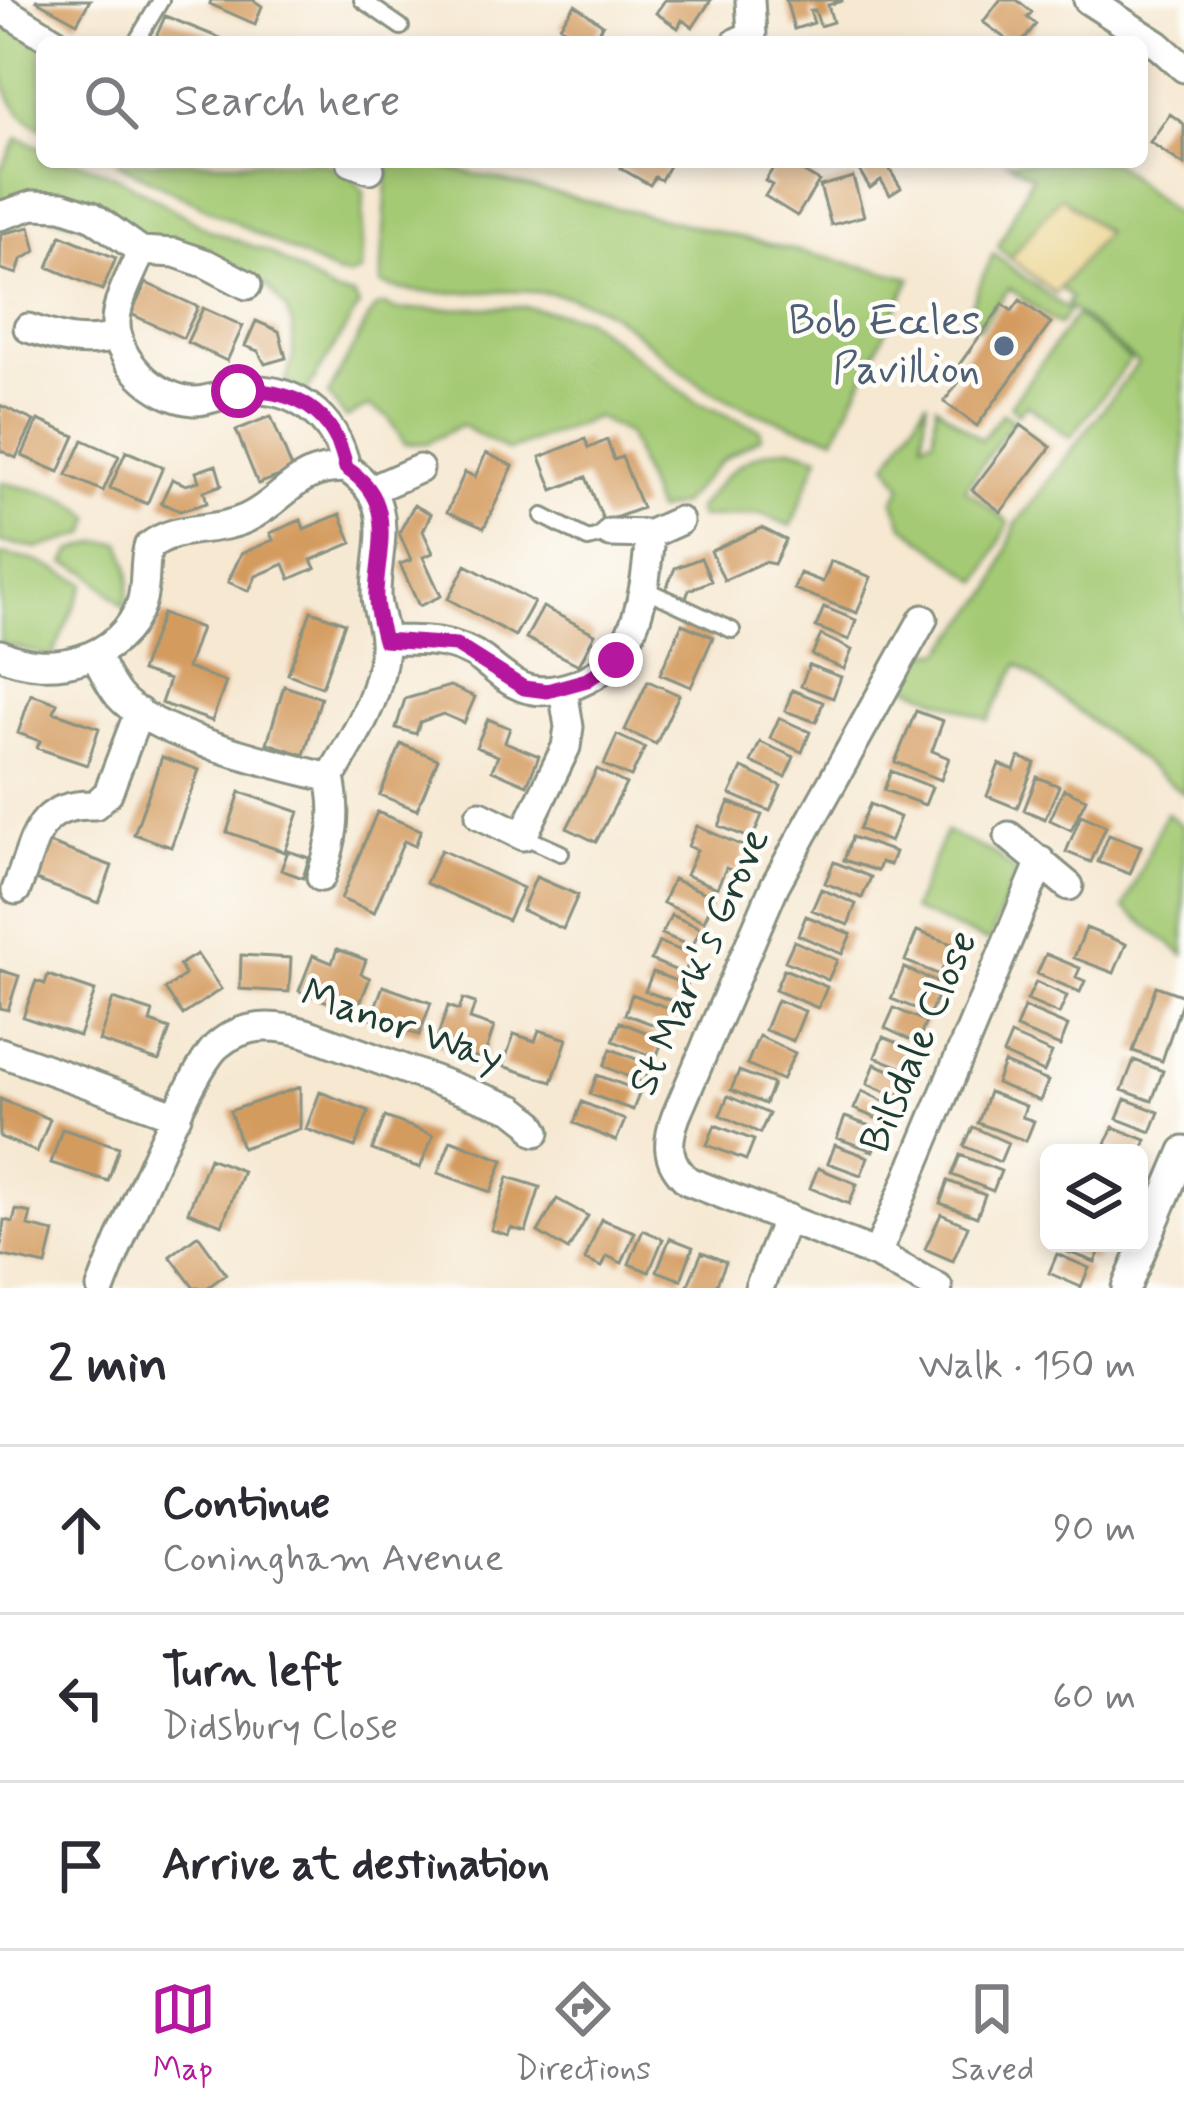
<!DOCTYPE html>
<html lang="en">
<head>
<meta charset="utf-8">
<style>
  :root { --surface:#fff; --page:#f2f2f3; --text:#2b2b33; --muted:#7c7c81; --line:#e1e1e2; --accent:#b5179e }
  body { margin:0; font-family:Mynerve,sans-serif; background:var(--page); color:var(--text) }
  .controls { position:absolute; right:36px; bottom:36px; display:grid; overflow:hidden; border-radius:18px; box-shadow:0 6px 18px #0003 }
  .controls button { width:108px; height:108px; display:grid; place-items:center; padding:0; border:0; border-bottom:3px solid var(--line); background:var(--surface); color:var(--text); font:60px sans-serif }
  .stop { position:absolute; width:36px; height:36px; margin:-27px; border:9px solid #b5179e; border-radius:50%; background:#fff }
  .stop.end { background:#b5179e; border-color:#fff; box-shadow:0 3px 12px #0008 }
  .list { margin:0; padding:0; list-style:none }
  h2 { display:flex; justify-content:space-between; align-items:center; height:156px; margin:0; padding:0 48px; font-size:51px }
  h2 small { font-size:39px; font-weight:400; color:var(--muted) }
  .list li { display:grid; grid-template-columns:78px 1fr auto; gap:36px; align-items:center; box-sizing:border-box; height:168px; padding:0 48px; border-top:3px solid var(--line) }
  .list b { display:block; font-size:45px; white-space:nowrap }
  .list p { margin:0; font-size:39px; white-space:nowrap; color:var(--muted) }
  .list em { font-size:39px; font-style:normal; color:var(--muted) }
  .icon { flex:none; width:66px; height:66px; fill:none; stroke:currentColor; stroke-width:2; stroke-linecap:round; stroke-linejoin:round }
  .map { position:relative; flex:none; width:1184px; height:1288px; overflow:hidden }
  .search { position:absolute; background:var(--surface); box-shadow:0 6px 18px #0003; left:36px; right:36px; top:36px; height:132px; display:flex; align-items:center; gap:30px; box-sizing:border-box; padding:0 42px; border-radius:18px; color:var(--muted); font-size:45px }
  .sheet { height:660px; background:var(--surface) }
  nav { display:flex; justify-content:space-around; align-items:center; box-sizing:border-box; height:168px; border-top:3px solid var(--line); background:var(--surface); font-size:33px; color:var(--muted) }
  nav a { display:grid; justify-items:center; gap:6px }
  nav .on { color:var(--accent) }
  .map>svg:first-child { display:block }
</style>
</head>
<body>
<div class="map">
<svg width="1184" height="1288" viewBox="0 0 1184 1288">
  <rect width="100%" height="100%" fill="#fdfcf7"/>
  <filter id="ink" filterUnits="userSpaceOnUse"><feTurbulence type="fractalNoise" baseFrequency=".00833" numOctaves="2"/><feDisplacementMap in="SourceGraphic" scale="24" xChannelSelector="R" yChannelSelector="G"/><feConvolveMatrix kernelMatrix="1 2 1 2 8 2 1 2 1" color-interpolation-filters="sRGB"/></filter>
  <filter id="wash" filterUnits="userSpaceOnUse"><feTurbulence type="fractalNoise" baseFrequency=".004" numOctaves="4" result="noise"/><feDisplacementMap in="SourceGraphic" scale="48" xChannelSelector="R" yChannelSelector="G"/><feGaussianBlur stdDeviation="2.7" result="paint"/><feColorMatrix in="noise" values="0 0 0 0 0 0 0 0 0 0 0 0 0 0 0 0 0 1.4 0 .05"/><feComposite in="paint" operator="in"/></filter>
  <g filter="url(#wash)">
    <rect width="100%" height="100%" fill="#f6e8d1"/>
    <path fill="#a4ca74" stroke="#628454" stroke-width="3" d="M0 21 42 46V129C0 106 0 69 0 21Z
      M18 138 42 148V162H79L118 177 211 231 269 252 334 293 354 296 359 306 306 393 286 384 293 355V328L286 309 267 286 240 271 139 238 0 203V170Z
      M115 162H320L348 172 364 192 361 272 349 276 337 274Z
      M388 162H424L911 278 835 437C800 430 735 406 705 387 671 367 626 317 592 304 521 276 444 306 381 284Z
      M1007 162H1113L1184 222V794L1018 664 988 720 906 686 921 652H942L993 589 1016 524 1138 363 1067 305 1071 298 1060 288 1105 232 1061 197 1010 258 998 247 1032 176Z
      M993 254 1069 311 1059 325 1009 288 979 328 965 319Z
      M384 305 396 310 526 307 585 318 696 402 760 429 761 437 722 460 680 505 656 511 628 434 596 417 508 451 461 425 427 443 405 444 388 417 368 406 346 418 328 395 374 308Z
      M1076 315 1130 360 1070 438 1027 404 1018 413 1010 406Z
      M927 400 923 441 934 438 936 405 981 440 1003 413 1013 420 965 489 1009 523 980 582 903 525 894 501 902 486 888 464Z
      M791 448 819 456 791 526 762 514 700 518 697 510C723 476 746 450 791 448Z
      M0 482C36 492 65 490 92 518L87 534 39 548 0 542Z
      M98 542 121 543C131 566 132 583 124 607L88 572 65 563 72 551Z
      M0 554 37 561 85 583 52 657 0 643Z
      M1166 813 1184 827V955L1124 908Z
      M946 832 995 854 1016 873 989 942 912 910Z"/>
    <path fill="#eeda9e" stroke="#868c69" stroke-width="3" d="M1061 196 1105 233 1055 294 1010 258Z"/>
    <g id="blocks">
      <path fill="#d49b5f" d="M35 0H90L77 23Z
        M211 0H253L262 6 255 24 210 4Z
        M665 0H711L693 27 682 20 678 28 656 13Z
        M786 0H842V1L828 5 833 22 820 26 815 10 810 11 814 23 794 29Z
        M1000 0H1017L1032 12 1027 17 1036 24 1022 42H1010L983 22Z
        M575 5 603 25 596 35 601 38 598 42H582L560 26Z
        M165 16 230 42H154Z
        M1170 114 1184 124V165L1150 142Z
        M623 162H671L661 180 655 177 650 185 620 168Z
        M777 162H787L819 181 797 216 765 196 772 185 765 181Z
        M854 162H885L901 188 890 195 881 180 870 188Z
        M853 177 864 216 831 225 820 186Z
        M30 227 36 251 21 260 17 274 0 269 1 234Z
        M61 235 116 258 102 290 48 267Z
        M146 283 198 307 183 338 131 314Z
        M1020 300 1051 323 977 426 944 402 964 375 956 369 1003 304 1012 311Z
        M203 308 243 326 227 361 187 342Z
        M256 321 279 331 286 358 265 364 258 351 245 346Z
        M0 405 34 421 16 458 0 450Z
        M271 416 293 471 258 484 236 430Z
        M38 420 75 436 59 472 22 456Z
        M1021 425 1051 447 1001 512 972 490Z
        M585 439 589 448 607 440 614 460 622 457 642 508 604 522 586 477 553 490 540 457Z
        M83 440 119 456 103 491 67 475Z
        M126 451 163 467 147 504 110 488Z
        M486 453 513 466 484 528 447 512 465 472 475 477Z
        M216 465 222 485 204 491 207 503 180 511 161 503 172 479 186 485 199 481 196 472Z
        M414 505 431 514 423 531 433 553 423 557 441 596 419 606 400 564 411 560 399 533Z
        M340 514 352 543 311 560 315 568 290 579 284 564 256 576 249 591 228 582 241 554 273 540 270 533 301 520 304 529Z
        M762 528 786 540 774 564 764 562 724 580 711 551Z
        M701 558 711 581 689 590 686 598 666 589 675 568Z
        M831 561 871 577 857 613 794 589 800 573 823 582Z
        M466 565 534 602 515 636 448 599Z
        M543 607 595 634 579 665 526 638Z
        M824 607 856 620 849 640 816 627Z
        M311 611 345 623 322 687 288 674Z
        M162 614 201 628 187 668 226 682 212 721 161 703 169 680 141 671Z
        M682 624 713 637 691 687 660 674Z
        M821 635 852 650 844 669 812 655Z
        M809 665 841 677 833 698 801 686Z
        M648 681 679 695 656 744 625 730Z
        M284 686 321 698 304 755 267 743Z
        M450 686 475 697 464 723 443 714 420 722 416 734 396 728 405 699Z
        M792 690 823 702 816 722 785 711Z
        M31 694 57 703 54 712 99 728 87 765 37 748 40 741 18 733Z
        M916 711 943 721 932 751 949 758 941 780 895 762Z
        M779 718 810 732 802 752 770 738Z
        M488 719 510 728 505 742 539 756 527 785 492 770 498 756 476 747Z
        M617 735 645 748 631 777 604 765Z
        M760 742 794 757 785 777 751 762Z
        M401 744 438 759 417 810 380 795Z
        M162 757 199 770 171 847 134 834Z
        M1019 757 1035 763 1017 808 987 796 999 764 1014 770Z
        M742 768 781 786 770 811 730 794Z
        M597 769 626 784 596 842 567 828Z
        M891 771 932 787 925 805 884 790Z
        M1037 777 1059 786 1045 819 1024 810Z
        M1064 789 1086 799 1071 830 1050 820Z
        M240 792 299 812 285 852 227 832Z
        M729 802 762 815 752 839 719 826Z
        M870 804 900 817 890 842 859 829Z
        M377 812 421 830 415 846 404 841 374 913 341 899Z
        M1081 815 1106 826 1091 862 1066 852Z
        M697 826 747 848 737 873 726 868 717 888 686 875 697 850 688 846Z
        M1109 835 1141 846 1130 874 1098 862Z
        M852 837 895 852 890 865 881 862 878 871 844 860Z
        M46 842 112 866 99 903 33 879Z
        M441 850 523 888 508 920 426 883Z
        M288 851 309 858 303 878 281 870Z
        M834 862 871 877 862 898 825 883Z
        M536 877 578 895 563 929 522 910Z
        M673 879 715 897 704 921 663 903Z
        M821 889 856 904 848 925 812 910Z
        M671 915 701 928 692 947 662 934Z
        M806 916 851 934 842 954 798 935Z
        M1086 928 1126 944 1114 973 1074 958Z
        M917 931 952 944 940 975 905 961Z
        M794 941 837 960 828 980 785 961Z
        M659 942 692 955 684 974 651 960Z
        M337 949 366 960 361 974 370 978 356 1013 299 991 313 955 332 963Z
        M197 954 221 989 183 1015 165 989 185 975 179 965Z
        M1046 954 1080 968 1076 977 1085 981 1080 992 1037 974Z
        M241 955 291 958 289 992 240 989Z
        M904 968 942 984 930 1014 891 999Z
        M784 969 827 987 818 1008 775 990Z
        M0 970 19 976 8 1010 0 1008Z
        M653 972 687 985 680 1004 645 991Z
        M48 975 95 991 79 1036 23 1017 36 981 45 984Z
        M1036 982 1067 996 1059 1014 1027 1000Z
        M383 986 431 1003 419 1035 371 1018Z
        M1156 986 1184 996 1162 1061 1133 1051Z
        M632 994 676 1011 668 1030 625 1014Z
        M113 999 153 1012 150 1022 170 1029 159 1061 99 1041Z
        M463 999 475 1003 470 1019 494 1027 483 1060 435 1044 448 1006 459 1010Z
        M777 1000 805 1011 793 1041 765 1030Z
        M1024 1007 1068 1026 1060 1046 1016 1028Z
        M894 1008 926 1022 917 1043 885 1028Z
        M620 1022 663 1039 656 1058 613 1041Z
        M539 1030 567 1039 552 1082 503 1066 514 1034 535 1041Z
        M1011 1035 1052 1053 1044 1072 1003 1054Z
        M759 1036 795 1053 782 1080 747 1064Z
        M883 1037 916 1050 908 1070 875 1057Z
        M611 1049 651 1065 643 1083 604 1066Z
        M1134 1060 1163 1071 1152 1101 1122 1090Z
        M1004 1063 1048 1081 1040 1101 996 1083Z
        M875 1064 906 1077 898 1097 867 1084Z
        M739 1071 773 1084 765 1104 731 1090Z
        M597 1075 640 1091 633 1110 590 1094Z
        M300 1087V1129L242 1148 230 1111Z
        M862 1091 892 1105 885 1122 854 1109Z
        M320 1092 369 1111 355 1147 306 1129Z
        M989 1092 1026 1106 1022 1117 1034 1121 1026 1141 978 1123Z
        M728 1096 769 1114 760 1133 720 1115Z
        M0 1099 50 1119 37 1152 0 1137Z
        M1125 1099 1159 1112 1151 1132 1117 1119Z
        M582 1102 625 1120 616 1141 574 1123Z
        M385 1117 433 1135 420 1168 372 1150Z
        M845 1117 881 1130 873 1151 837 1138Z
        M715 1125 754 1140 746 1160 707 1145Z
        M973 1127 1008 1143 1000 1162 964 1146Z
        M1113 1127 1146 1140 1141 1153H1122L1105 1146Z
        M62 1129 119 1147 108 1181 51 1163Z
        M451 1140 503 1160 491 1192 438 1173Z
        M835 1145 868 1157 861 1175 828 1163Z
        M960 1155 1001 1171 993 1191 952 1175Z
        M209 1158 243 1171 222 1225 188 1212Z
        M818 1168 857 1184 849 1204 810 1188Z
        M508 1177 540 1187 526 1232 511 1228 508 1235 491 1230Z
        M948 1181 985 1195 977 1217 940 1203Z
        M557 1199 588 1216 568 1250 538 1232Z
        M16 1210 31 1213 28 1226 54 1232 46 1265 0 1255 4 1220 13 1222Z
        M941 1214 968 1226 953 1261 925 1249Z
        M601 1219 635 1232 622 1263 607 1256 602 1267 585 1260Z
        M643 1230 663 1239 649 1272 629 1264Z
        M198 1235 226 1274 207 1288H194L170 1256Z
        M670 1238 693 1247 681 1280 657 1271Z
        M1062 1243H1103L1095 1262 1060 1249Z
        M702 1252 726 1262 715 1288 687 1287Z
        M1057 1254 1089 1268 1081 1287 1049 1273Z"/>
    </g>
  </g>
  <g filter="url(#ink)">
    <use href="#blocks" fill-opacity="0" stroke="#8a9282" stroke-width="3"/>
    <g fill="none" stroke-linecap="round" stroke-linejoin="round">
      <g stroke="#8a9282" stroke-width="20">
        <path id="lane" d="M362 0 401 27
          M136 42 161 0
          M543 516 588 539 610 533
          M645 589 732 630
          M523 836 561 853"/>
      </g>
      <g stroke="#8a9282" stroke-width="33">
        <path id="street" d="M1088 0 1158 45 1184 68
          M0 8 56 42
          M737 42 752 35 750 0
          M351 162 370 169
          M0 216 33 205 62 206 92 216 141 251 175 253 207 264 247 285
          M141 251C133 272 117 299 116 321 115 360 155 398 193 401 208 402 224 393 238 391 291 383 336 416 346 468 399 502 376 545 376 595 376 611 384 625 384 641 385 655 380 674 376 687 366 720 347 748 330 778 338 816 333 840 321 877
          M28 328C61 339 84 346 118 336
          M371 490 419 469
          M610 533 650 534 679 521
          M923 619 775 885 676 1116C666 1143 666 1161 688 1181L877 1254 938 1288
          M384 640C419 640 454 638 483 660 496 670 507 681 522 687 539 694 560 690 577 684 639 660 645 592 650 534
          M0 654C50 678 122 660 141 603 147 585 143 566 148 547 178 523 213 534 247 518 288 498 293 468 346 468
          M95 655C103 669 109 684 119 696 154 737 276 764 330 778
          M480 815 523 836 566 747 569 727 563 689
          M1009 836 1069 886
          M16 890C36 841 34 803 95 805L108 793 139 712
          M0 1052 177 1116
          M877 1254 1041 861
          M101 1288C117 1246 191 1067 218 1045 244 1023 274 1024 306 1033L513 1109 531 1123 536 1132
          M759 1288 787 1218
          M1126 1288 1184 1151"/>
      </g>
      <use href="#lane" stroke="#fff" stroke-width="14"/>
      <use href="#street" stroke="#fff" stroke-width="27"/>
    </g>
  </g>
  <g fill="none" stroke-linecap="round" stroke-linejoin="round" filter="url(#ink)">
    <path stroke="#b5179e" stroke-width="15" d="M238 391C294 388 335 411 346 468 396 500 379 543 376 592 375 608 380 625 384 640L456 645 524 688 547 691 587 680 616 660"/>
  </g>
  <circle fill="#5c6f8a" stroke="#fdfcf7" stroke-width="4.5" cx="1004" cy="346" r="12"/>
  <g text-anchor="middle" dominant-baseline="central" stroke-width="9" stroke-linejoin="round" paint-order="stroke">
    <g font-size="42" fill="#4e5e75" stroke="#fdfcf7" text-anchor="end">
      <text x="980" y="322">Bob Eccles<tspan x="980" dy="48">Pavillion</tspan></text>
    </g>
    <g font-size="42" fill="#1f3d34" stroke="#fdfcf7">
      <text transform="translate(700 962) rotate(-66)">St Mark's Grove</text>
      <text transform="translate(402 1027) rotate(19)">Manor Way</text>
      <text transform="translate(920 1042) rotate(-67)">Bilsdale Close</text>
    </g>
  </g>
</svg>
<div class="controls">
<button><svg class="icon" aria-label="layers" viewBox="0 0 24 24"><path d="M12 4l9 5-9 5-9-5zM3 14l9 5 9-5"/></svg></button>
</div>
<div class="stop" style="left:238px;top:391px"></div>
<div class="stop end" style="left:616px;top:660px"></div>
<div class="search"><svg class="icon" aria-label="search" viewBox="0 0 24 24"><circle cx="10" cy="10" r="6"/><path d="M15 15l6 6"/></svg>Search here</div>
</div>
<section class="sheet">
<h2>2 min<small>Walk · 150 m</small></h2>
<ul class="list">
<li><svg class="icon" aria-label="ahead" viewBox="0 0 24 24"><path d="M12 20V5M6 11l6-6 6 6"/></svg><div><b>Continue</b><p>Coningham Avenue</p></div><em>90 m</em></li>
<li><svg class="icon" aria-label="left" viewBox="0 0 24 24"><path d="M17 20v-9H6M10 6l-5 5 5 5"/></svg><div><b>Turn left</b><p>Didsbury Close</p></div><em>60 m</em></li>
<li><svg class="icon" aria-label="arrive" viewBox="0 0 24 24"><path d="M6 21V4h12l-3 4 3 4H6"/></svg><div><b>Arrive at destination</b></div></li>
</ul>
</section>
<nav>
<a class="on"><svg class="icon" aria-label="map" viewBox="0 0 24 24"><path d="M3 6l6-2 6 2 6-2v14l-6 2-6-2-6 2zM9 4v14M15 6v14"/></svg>Map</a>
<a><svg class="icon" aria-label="directions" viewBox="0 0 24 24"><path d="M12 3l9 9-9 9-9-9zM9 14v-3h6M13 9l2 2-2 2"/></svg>Directions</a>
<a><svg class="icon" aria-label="saved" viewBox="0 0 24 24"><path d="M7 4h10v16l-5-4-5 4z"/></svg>Saved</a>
</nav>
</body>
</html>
